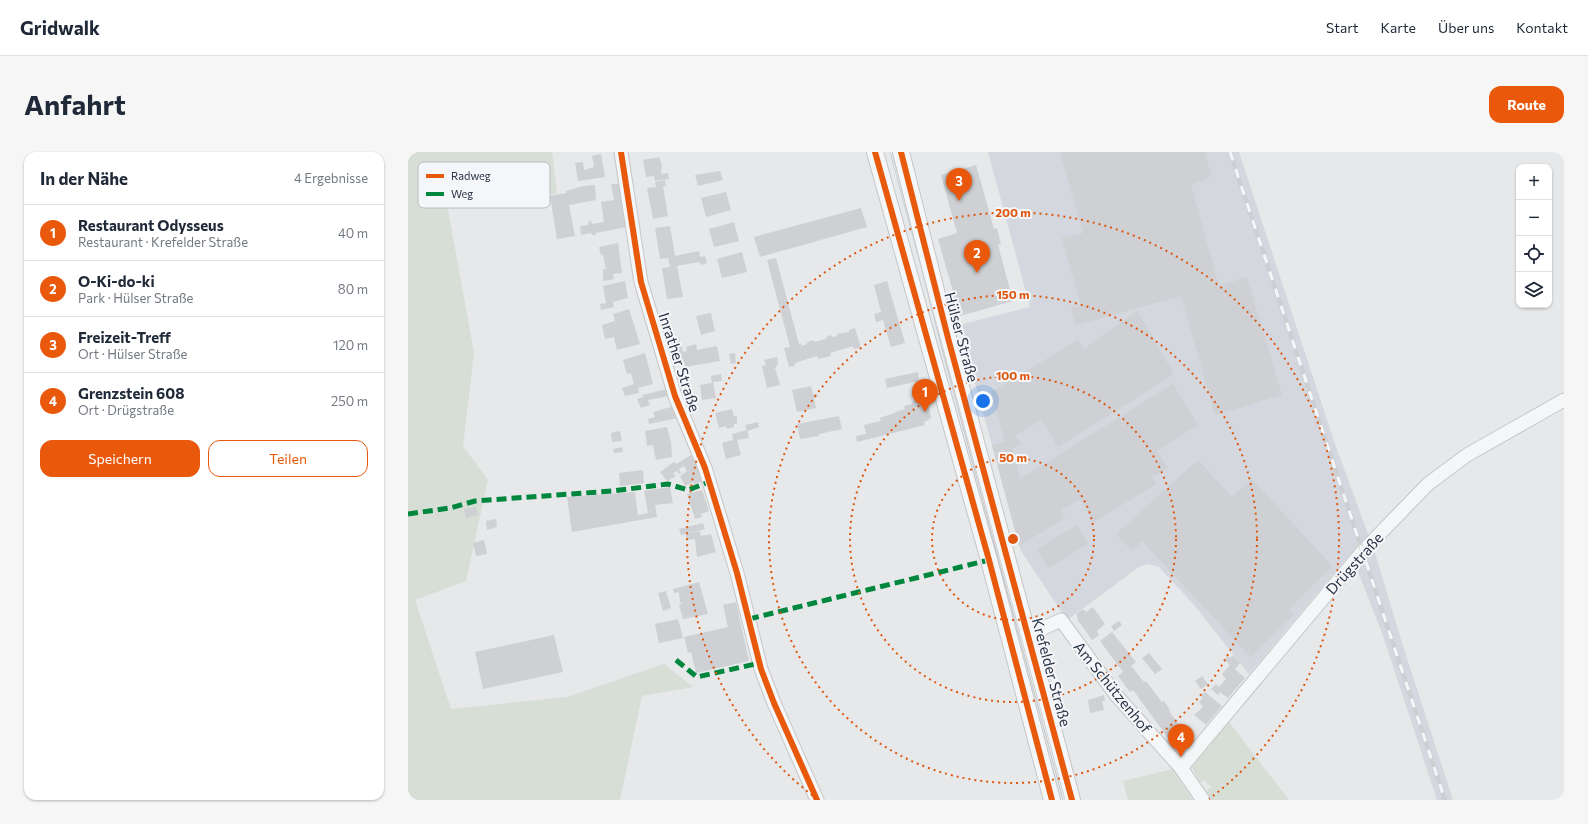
<!DOCTYPE html>
<html lang="de">
<head>
<meta charset="utf-8">
<style>
  :root { --surface:#fff; --page:#f6f6f7; --text:#1f2937; --muted:#747a83; --line:#e0e1e3; --accent:#ea580c }
  body { margin:0; font-family:Commissioner,sans-serif; background:var(--page); color:var(--text) }
  .controls { position:absolute; right:12px; top:12px; display:grid; overflow:hidden; border-radius:8px; box-shadow:0 1px 3px #0004 }
  .controls button { width:36px; height:36px; display:grid; place-items:center; padding:0; border:0; border-bottom:1px solid var(--line); background:var(--surface); color:var(--text); font:20px sans-serif }
  .you { position:absolute; left:575px; top:249px; width:14px; height:14px; margin:-10px; border:3px solid #fff; border-radius:50%; background:#1a73e8; box-shadow:0 0 0 6px #1a73e833 }
  .badge { display:grid; place-items:center; width:26px; height:26px; border-radius:50%; background:var(--accent); color:#fff; font-size:13px; font-weight:700 }
  .pin { position:absolute; translate:-50% -33px; filter:drop-shadow(0 1px 2px #0008) }
  .pin::after { content:''; position:absolute; top:21px; width:14px; height:12px; background:inherit; clip-path:polygon(0 0,100% 0,50% 100%) }
  .list { margin:0; padding:0; list-style:none }
  h2 { display:flex; justify-content:space-between; align-items:center; height:52px; margin:0; padding:0 16px; font-size:17px }
  h2 small { font-size:13px; font-weight:400; color:var(--muted) }
  .list li { display:grid; grid-template-columns:26px 1fr auto; gap:12px; align-items:center; box-sizing:border-box; height:56px; padding:0 16px; border-top:1px solid var(--line) }
  .list b { display:block; font-size:15px; white-space:nowrap }
  .list p { margin:0; font-size:13px; white-space:nowrap; color:var(--muted) }
  .list em { font-size:13px; font-style:normal; color:var(--muted) }
  .actions { display:flex; gap:8px; padding:12px 16px }
  .actions a { flex:1; padding:9px 0; border:1px solid var(--accent); border-radius:12px; text-align:center; font-size:14px; color:var(--accent) }
  .actions .main { background:var(--accent); color:#fff }
  .icon { flex:none; width:22px; height:22px; fill:none; stroke:currentColor; stroke-width:2; stroke-linecap:round; stroke-linejoin:round }
  .map { position:relative; flex:none; width:1156px; height:648px; overflow:hidden; border-radius:12px }
  header { display:flex; align-items:center; gap:24px; box-sizing:border-box; height:56px; padding:0 20px; background:var(--surface); border-bottom:1px solid var(--line) }
  header strong { font-size:19px }
  nav { display:flex; gap:22px; margin-inline-start:auto; font-size:14px }
  .intro { display:flex; align-items:center; justify-content:space-between; box-sizing:border-box; height:96px; padding:0 24px }
  h1 { margin:0; font-size:28px }
  .button { padding:10px 18px; border-radius:12px; background:var(--accent); color:#fff; font-size:14px; font-weight:700 }
  main { display:flex; gap:24px; padding:0 24px }
  aside { flex:1; background:var(--surface); border-radius:12px; box-shadow:0 1px 3px #0004 }
  .map>svg:first-child { display:block }
</style>
</head>
<body>
<header>
<strong>Gridwalk</strong>
<nav><a>Start</a><a>Karte</a><a>Über uns</a><a>Kontakt</a></nav>
</header>
<div class="intro"><h1>Anfahrt</h1><a class="button">Route</a></div>
<main>
<aside>
<h2>In der Nähe<small>4 Ergebnisse</small></h2>
<ul class="list">
<li><span class="badge">1</span><div><b>Restaurant Odysseus</b><p>Restaurant · Krefelder Straße</p></div><em>40 m</em></li>
<li><span class="badge">2</span><div><b>O-Ki-do-ki</b><p>Park · Hülser Straße</p></div><em>80 m</em></li>
<li><span class="badge">3</span><div><b>Freizeit-Treff</b><p>Ort · Hülser Straße</p></div><em>120 m</em></li>
<li><span class="badge">4</span><div><b>Grenzstein 608</b><p>Ort · Drügstraße</p></div><em>250 m</em></li>
</ul>
<div class="actions"><a class="main">Speichern</a><a>Teilen</a></div>
</aside>
<div class="map">
<svg width="1156" height="648" viewBox="0 0 1156 648">
  <rect width="100%" height="100%" fill="#e6e8ea"/>
  <path fill="#d4d7dd" d="M580 0H831L928 295 966 398 996 497 1045 648H1029L975 484 943 401 841 522 786 453 751 415 741 412 731 415 659 468 613 399 551 173 622 155Z"/>
  <path fill="#d6ded6" d="M0 0H144L149 42 38 47 66 201 55 294 80 328 58 429 7 448 43 557 159 545 256 512 285 535 234 544 212 648H0Z
    M821 570 881 648H801L798 639 803 635 796 628 792 631 784 615Z
    M765 617 785 648H720L715 629Z"/>
  <path fill="#ced0d3" d="M652 0H797L803 22 800 27 783 33 811 134 839 125 874 243 807 263 773 144 668 173 663 156 673 154 654 86 675 81Z
    M193 2 197 25 170 29 167 11 175 10 176 18 186 15 184 4Z
    M251 5 254 13 253 22 260 21 261 27 247 29 246 24 238 25 235 8Z
    M568 13 586 77 589 76 593 92 590 93 605 149 552 164 530 87 549 81 533 23Z
    M312 19 315 28 290 34 287 23Z
    M257 28 258 34H255L260 64 245 67 239 36 248 35 247 30Z
    M203 32H212L218 75 188 81V83H184L183 81 173 83 172 74 180 73 181 68 185 72 196 70 193 50 206 48Z
    M187 33 188 48 161 53 167 84 149 87 142 44 158 41V39L175 34Z
    M318 40 323 58 298 65 293 46Z
    M453 56 459 75 352 105 346 85Z
    M326 70 331 89 306 95 301 77Z
    M262 74 267 104 291 99 292 105 297 104 299 111 293 113 291 110 269 114 275 145 259 147 254 116 262 115 260 106 252 107 247 76Z
    M210 91 214 121 205 122 206 127 195 129V117H198L195 103H193L191 95Z
    M334 100 339 120 314 126 309 107Z
    M368 106 391 192 393 191 394 194 399 192V190L405 188 406 190 418 187V185L423 183 424 185 429 184V182L441 180V178L447 176 453 196 446 197 445 194 422 201 423 204 410 207 409 204 387 211V214L381 215 376 196 382 195 359 108Z
    M217 129 220 146 205 150 206 155 193 158 192 152 198 151 195 134Z
    M479 129 497 191 483 195 475 168 468 170 466 162 473 160 466 133Z
    M221 157 232 192 209 198 206 185 197 187 194 173 207 169 205 162Z
    M729 159 766 222 650 295 633 267 607 284 613 291 605 296 612 327 765 232 790 273 749 299 760 316 744 325 748 332 686 370 672 347 653 358 657 366 611 394 584 293 597 290 583 240 670 188 676 197Z
    M303 161 307 179 293 183 288 164Z
    M271 185 275 200 279 199 278 195 288 192 289 198 309 194 312 209 277 215 276 210 265 213 259 188Z
    M237 201 245 232 230 236 231 241 217 244 214 236 226 232 223 221 219 222 215 208Z
    M327 201 328 211 323 212 321 202Z
    M369 205 370 212 367 216 372 233 359 236 354 214 358 213 356 208Z
    M510 220 511 229 479 236 477 227Z
    M313 222 314 229 305 230 308 246 294 248 292 233 304 231 303 224Z
    M403 234 405 242H409L410 245 406 246 408 256 389 260 384 238Z
    M259 237 261 244 240 248 242 253 233 256 229 247 235 245 234 243Z
    M508 248 511 252 516 251 520 253 523 265 521 268 516 270 517 273 449 290 448 284 458 282 456 273 473 269 472 266 497 257 496 254 504 252 505 249Z
    M266 254 270 266 241 272 240 267 247 265 245 260Z
    M324 257 326 264H329V271L326 272V275L319 277 318 274 311 276 307 261Z
    M431 264 434 277 411 282V284L392 287 389 272Z
    M350 270 351 275 339 279 337 273Z
    M259 275 263 290 264 305 248 308 245 293 239 294 237 279Z
    M339 278 341 286 329 288 333 303 318 307 314 291 325 288 324 282Z
    M212 279 214 289 204 290 203 281Z
    M214 295 215 300 206 301 205 297Z
    M283 303 294 323 295 329 286 332 285 330 277 334 272 324 279 319 276 314 271 317 273 321 271 322 269 319 265 321 268 324 259 329 252 320 266 310 268 312Z
    M790 308 824 345 844 327 924 414 881 457 886 462 843 506 734 389 724 399 708 382Z
    M235 318 236 331 212 334 211 321Z
    M262 335 265 351 247 353 249 365 164 380 159 345 227 340 230 363 240 361 236 339Z
    M294 338 301 359 293 362 294 365 287 367 279 342Z
    M68 355 70 363 58 366 56 357Z
    M88 367 89 375 79 378 78 369Z
    M295 371 297 377 273 383 271 377Z
    M669 373 680 392 640 416 629 397Z
    M292 379 293 384 303 382 308 400 289 405 287 387 279 388 278 382Z
    M76 388 79 402 68 404 65 391Z
    M291 430 300 462 275 467 271 453 274 451 272 450 271 440 266 441 265 437Z
    M258 439 263 456 255 459 250 441Z
    M328 450 341 509 288 521 283 500 280 501 276 485 320 475 315 453Z
    M685 455 697 472 689 479 691 483 684 488 669 467 670 466 668 462 675 457 678 460Z
    M270 467 275 486 251 491 247 472Z
    M711 469 714 473 706 479 703 474Z
    M704 480 728 510 723 514 736 530 738 529 754 550 756 549 762 558 761 559 777 582 779 580 785 589 772 600 765 589 763 590 725 538 722 540 710 524 715 520 692 489Z
    M146 483 155 520 75 537 67 500Z
    M741 501 754 517 747 522 734 506Z
    M825 503 832 511 827 517 837 526 820 546 812 540 810 543 803 537 808 532 811 535 818 527 814 522 822 513 816 507 820 504 822 506Z
    M794 524 800 532 793 537 787 529Z
    M797 540 814 554 798 573 786 563 795 555 791 550 795 546 793 544Z
    M696 543 697 549H694L696 558 682 561 680 548Z"/>
  <g fill="none" stroke-linecap="round" stroke-linejoin="round">
    <g stroke="#c4c6c8" stroke-width="15">
      <path id="minor" d="M213 0 233 130 267 244 297 316 329 421 353 517 366 551 409 648
        M620 483 653 468 708 543 773 616 795 648
        M773 616 955 399 1020 332 1059 303 1156 248"/>
    </g>
    <g stroke="#c4c6c8" stroke-width="18">
      <path id="tertiary" d="M467 0 581 408 644 648
        M493 0 540 186 664 648"/>
    </g>
    <use href="#minor" stroke="#f5f6f7" stroke-width="13"/>
    <use href="#tertiary" stroke="#f5f6f7" stroke-width="16"/>
    <path stroke="#cecfd2" stroke-width="1" d="M482 0 657 648"/>
    <g stroke="#cecfd2" stroke-width="4.5">
      <path id="rail" d="M822 0 1037 648"/>
    </g>
    <use href="#rail" stroke="#f4f6f9" stroke-width="3" stroke-dasharray="9" stroke-linecap="butt"/>
    <path stroke="#00873e" stroke-width="5" stroke-dasharray="10 5" stroke-linecap="butt" d="M0 362 42 356 67 349 204 339 260 332 280 338 301 330
      M341 467 581 408
      M268 508 289 525 352 511"/>
    <g stroke="#f4f6f9" stroke-width="8">
      <path id="cycleway" d="M213 0 233 130 267 244 297 316 329 421 353 517 366 551 409 648
        M467 0 581 408 644 648
        M493 0 540 186 664 648"/>
    </g>
    <use href="#cycleway" stroke="#e8590c" stroke-width="6"/>
  </g>
  <g fill="none" stroke="#df570f" stroke-width="2" stroke-dasharray="2 4">
    <circle cx="605" cy="387" r="81"/>
    <circle cx="605" cy="387" r="163"/>
    <circle cx="605" cy="387" r="244"/>
    <path d="M409 647A326 326 0 1 1 801 647"/>
  </g>
  <g text-anchor="middle" dominant-baseline="central" stroke-width="4" stroke-linejoin="round" paint-order="stroke">
    <g font-size="15" fill="#2b3445" stroke="#f4f6f9">
      <text transform="translate(554 185) rotate(75)">Hülser Straße</text>
      <text transform="translate(272 210) rotate(72)">Inrather Straße</text>
      <text transform="translate(946 411) rotate(-48)">Drügstraße</text>
      <text transform="translate(644 520) rotate(75)">Krefelder Straße</text>
      <text transform="translate(705 535) rotate(51)">Am Schützenhof</text>
    </g>
  </g>
  <rect x="10" y="10" width="132" height="46" rx="6" fill="#f4f6f9" stroke="#b8bcc3" stroke-width="1"/>
  <rect x="18" y="22" width="18" height="4" fill="#e8590c"/>
  <rect x="18" y="40" width="18" height="4" fill="#00873e"/>
  <g font-size="11" fill="#2b3445">
    <text x="43" y="28">Radweg</text>
    <text x="43" y="46">Weg</text>
  </g>
  <circle cx="605" cy="387" r="6" fill="#df570f" stroke="#f4f6f9" stroke-width="2"/>
  <g font-size="12" text-anchor="middle" font-weight="bold" fill="#df570f" stroke="#f4f6f9" stroke-width="4" stroke-linejoin="round" paint-order="stroke">
    <text x="605" y="65">200 m</text>
    <text x="605" y="147">150 m</text>
    <text x="605" y="228">100 m</text>
    <text x="605" y="310">50 m</text>
  </g>
</svg>
<div class="controls">
<button>+</button>
<button>−</button>
<button><svg class="icon" aria-label="locate" viewBox="0 0 24 24"><circle cx="12" cy="12" r="6"/><path d="M12 2v4M12 18v4M2 12h4M18 12h4"/></svg></button>
<button><svg class="icon" aria-label="layers" viewBox="0 0 24 24"><path d="M12 4l9 5-9 5-9-5zM3 14l9 5 9-5"/></svg></button>
</div>
<div class="you"></div>
<div class="pin badge" style="left:517px;top:260px">1</div>
<div class="pin badge" style="left:569px;top:121px">2</div>
<div class="pin badge" style="left:551px;top:49px">3</div>
<div class="pin badge" style="left:773px;top:605px">4</div>
</div>
</main>
</body>
</html>
